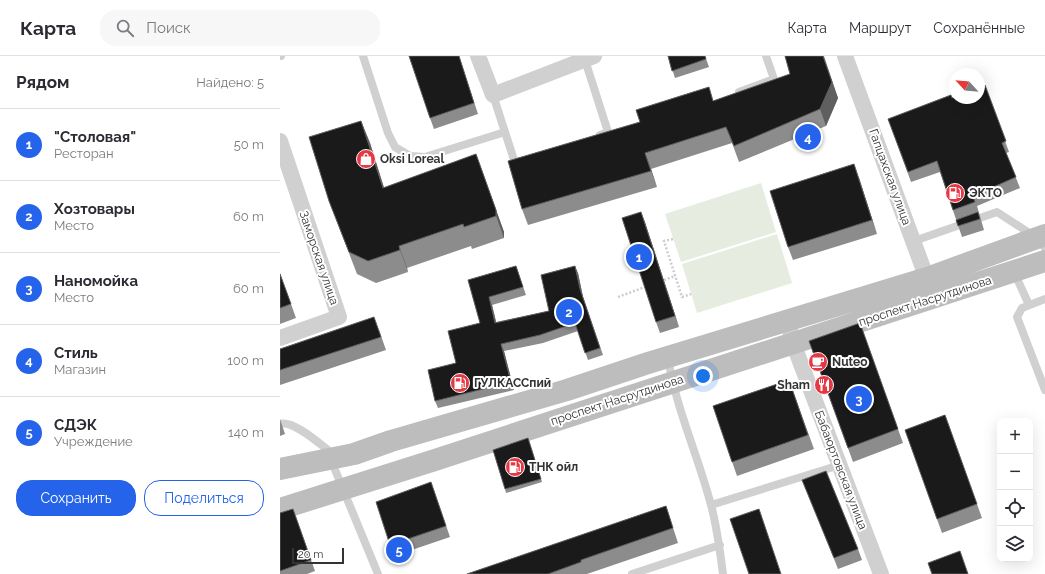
<!DOCTYPE html>
<html lang="ru">
<head>
<meta charset="utf-8">
<style>
  :root { --surface:#fff; --page:#f7f7f7; --text:#2b2b33; --muted:#7c7c81; --line:#e1e1e2; --accent:#2563eb }
  body { margin:0; font-family:Raleway,sans-serif; background:var(--page); color:var(--text) }
  .controls { position:absolute; right:12px; bottom:12px; display:grid; overflow:hidden; border-radius:8px; box-shadow:0 4px 16px #0002 }
  .controls button { width:36px; height:36px; display:grid; place-items:center; padding:0; border:0; border-bottom:1px solid var(--line); background:var(--surface); color:var(--text); font:20px sans-serif }
  .compass { position:absolute; left:669px; top:12px; width:36px; height:36px; border-radius:50%; background:var(--surface); box-shadow:0 4px 16px #0002; rotate:296deg }
  .scale { position:absolute; left:12px; bottom:10px; width:52px; box-sizing:border-box; padding-left:4px; border:2px solid #333; border-top:0; font-size:11px; line-height:14px; white-space:nowrap; color:#333; -webkit-text-stroke:3px #fff; paint-order:stroke }
  .you { position:absolute; left:423px; top:320px; width:14px; height:14px; margin:-10px; border:3px solid #fff; border-radius:50%; background:#1a73e8; box-shadow:0 0 0 6px #1a73e833 }
  .badge { display:grid; place-items:center; width:26px; height:26px; border-radius:50%; background:var(--accent); color:#fff; font-size:13px; font-weight:700 }
  .pin { position:absolute; translate:-50% -50%; border:2px solid #fff; box-shadow:0 1px 4px #0006 }
  .list { margin:0; padding:0; list-style:none }
  h2 { display:flex; justify-content:space-between; align-items:center; height:52px; margin:0; padding:0 16px; font-size:17px }
  h2 small { font-size:13px; font-weight:400; color:var(--muted) }
  .list li { display:grid; grid-template-columns:26px 1fr auto; gap:12px; align-items:center; box-sizing:border-box; height:72px; padding:0 16px; border-top:1px solid var(--line) }
  .list b { display:block; font-size:15px; white-space:nowrap }
  .list p { margin:0; font-size:13px; white-space:nowrap; color:var(--muted) }
  .list em { font-size:13px; font-style:normal; color:var(--muted) }
  .actions { display:flex; gap:8px; padding:12px 16px }
  .actions a { flex:1; padding:9px 0; border:1px solid var(--accent); border-radius:16px; text-align:center; font-size:14px; color:var(--accent) }
  .actions .main { background:var(--accent); color:#fff }
  .icon { flex:none; width:22px; height:22px; fill:none; stroke:currentColor; stroke-width:2; stroke-linecap:round; stroke-linejoin:round }
  .map { position:relative; flex:none; width:765px; height:518px; overflow:hidden }
  header { display:flex; align-items:center; gap:24px; box-sizing:border-box; height:56px; padding:0 20px; background:var(--surface); border-bottom:1px solid var(--line) }
  header strong { font-size:19px }
  nav { display:flex; gap:22px; margin-inline-start:auto; font-size:14px }
  .search { width:280px; height:36px; background:var(--page); display:flex; align-items:center; gap:10px; box-sizing:border-box; padding:0 14px; border-radius:16px; color:var(--muted); font-size:15px }
  main { display:flex }
  aside { flex:1; background:var(--surface) }
  .map>svg:first-child { display:block }
</style>
</head>
<body>
<header>
<strong>Карта</strong>
<div class="search"><svg class="icon" aria-label="search" viewBox="0 0 24 24"><circle cx="10" cy="10" r="6"/><path d="M15 15l6 6"/></svg>Поиск</div>
<nav><a>Карта</a><a>Маршрут</a><a>Сохранённые</a></nav>
</header>
<main>
<aside>
<h2>Рядом<small>Найдено: 5</small></h2>
<ul class="list">
<li><span class="badge">1</span><div><b>&quot;Столовая&quot;</b><p>Ресторан</p></div><em>50 m</em></li>
<li><span class="badge">2</span><div><b>Хозтовары</b><p>Место</p></div><em>60 m</em></li>
<li><span class="badge">3</span><div><b>Наномойка</b><p>Место</p></div><em>60 m</em></li>
<li><span class="badge">4</span><div><b>Стиль</b><p>Магазин</p></div><em>100 m</em></li>
<li><span class="badge">5</span><div><b>СДЭК</b><p>Учреждение</p></div><em>140 m</em></li>
</ul>
<div class="actions"><a class="main">Сохранить</a><a>Поделиться</a></div>
</aside>
<div class="map">
<svg width="765" height="518" viewBox="0 0 765 518">
  <rect width="100%" height="100%" fill="#fff"/>
  <path fill="#e6ecdf" d="M481 127 496 176 401 206 385 158Z
    M497 178 512 227 417 257 402 208Z"/>
  <g fill="none" stroke-linecap="round" stroke-linejoin="round">
    <path stroke="#cdcdcd" stroke-width="2.5" stroke-dasharray="2 2" stroke-linecap="butt" d="M393 183 384 185 402 241 411 238
      M384 224 395 220
      M338 241 365 231"/>
    <path stroke="#d0d0d0" stroke-width="8" d="M0 0H1
      M83 0 108 77 115 91 130 100 145 101 225 76
      M305 4 328 76 320 79
      M459 36 494 23 486 0
      M213 39 235 107 240 105
      M634 185 717 156 757 182 765 192
      M734 216 749 249
      M765 243 742 252 737 261 765 334
      M388 302C396 353 418 399 431 449 437 471 440 495 443 518
      M0 368C13 363 42 390 53 398
      M51 404 98 518
      M431 449 560 409
      M352 518 440 489"/>
    <path stroke="#d0d0d0" stroke-width="16" d="M198 0 213 39 314 0
      M565 0 650 231
      M0 85 59 261 0 282
      M508 265 513 287 601 518"/>
    <path stroke="#bdbdbd" stroke-width="22" d="M0 413 74 398 111 385 287 334 368 307 647 222 765 179
      M0 453C52 437 103 420 155 404L765 205"/>
  </g>
  <path fill="#8c8c8c" d="M179 0 198 58 154 73 150 62Z
    M388 0H425L429 11 395 22Z
    M505 0H544L558 42 546 70 459 106 452 87 371 113 377 131 248 169 242 153 434 45 510 18Z
    M705 29 729 96 726 97 740 132 697 150 704 174 682 181 660 116 631 126 608 63 672 42Z
    M81 65 90 87 104 132 196 98 224 176V182L192 193 191 190 127 212 128 216 96 227 77 218 49 145Z
    M579 122 597 178 513 204 508 191Z
    M361 156 399 271 380 277 376 266Z
    M236 210 246 239 212 249 216 266 269 255 298 217 303 241 323 299 308 304 298 275 263 287 224 295 234 334 158 352 155 345 176 307 200 267 188 224Z
    M0 217 16 262 0 268Z
    M580 267 623 387 573 406 529 285Z
    M99 274 106 294 0 329V293Z
    M509 324 534 393 457 420 433 350Z
    M665 359 702 462 662 477 625 374Z
    M0 363 5 378 0 380Z
    M248 382 262 426 226 437 225 433Z
    M523 424 578 493 582 504 558 513Z
    M151 426 170 481 114 500 110 489Z
    M386 450 398 487 307 518H187Z
    M13 453 35 515 27 518H0V457Z"/>
  <path fill="#5f5f5f" d="M543 0 558 42 546 70 540 53Z
    M81 65 90 87 111 154 103 132Z
    M365 97 371 113 377 131 371 115Z
    M196 98 224 176V182L216 160Z
    M574 108 579 122 597 178 592 164Z
    M361 156 365 166 399 271 395 260Z
    M119 190 127 212 128 216 120 194Z
    M295 210 298 217 303 241 323 299 300 233Z
    M209 241 212 249 218 274 215 267Z
    M221 288 224 295 234 334 231 326Z"/>
  <path fill="#1a1a1a" stroke="#5f5f5f" d="M129 0H179L194 47 150 62Z
    M388 0H425L426 3 392 15Z
    M505 0H543L552 26 540 53 454 90 446 71 365 97 371 115 242 153 228 105 360 66 356 54 429 31 433 45 510 18Z
    M705 29 726 85 722 87 736 121 693 140 695 146 673 154 657 105 628 116 608 63 671 39 672 42 675 41V42H699V31Z
    M81 65 103 132 196 98 216 154V160L184 171 183 168 119 190 120 194 88 205 69 196 49 145 29 81Z
    M574 108 592 164 508 191 490 135Z
    M361 156 395 260 376 266 342 162Z
    M698 156 700 163 678 170 676 164Z
    M236 210 243 231 209 241 215 267 269 255 261 219 295 210 300 233 320 292 305 297 295 267 260 279 221 288 231 326 155 345 148 314 176 307 168 275 200 267 188 224Z
    M0 218 11 248 0 252Z
    M94 261 101 281 0 314V293Z
    M580 267 618 373 568 392 529 285Z
    M509 324 528 379 452 406 433 350Z
    M665 359 697 448 657 463 625 374Z
    M248 382 261 423 225 433 213 394Z
    M546 415 578 493 554 502 522 424Z
    M151 426 166 470 110 489 96 446Z
    M386 450 393 472 301 504V506L268 518H187Z
    M13 453 31 504 0 515V457Z
    M479 453 501 518H469L450 463Z
    M680 495 688 518H652L648 507Z"/>
  <defs>
    <g id="shop-disc" transform="scale(1)"><circle r="9.5" fill="#e63946" stroke="#fff"/><path d="M-5-2.5h2.3a2.7 3.5 0 0 1 5.4 0H5L5.5 6h-11ZM-1.5-2.5h3a1.5 2.3 0 0 0-3 0Z" fill="#fff"/></g>
    <g id="fuel-disc" transform="scale(1)"><circle r="9.5" fill="#e63946" stroke="#fff"/><path d="M-5.5-6h7V0h2V4h1.3V-2.5L3-4.5l.8-.8L6-3V5H2.5V1h-1V6h-7ZM-4.2-4.7v3.2H.2V-4.7Z" fill="#fff"/></g>
    <g id="cafe-disc" transform="scale(1)"><circle r="9.5" fill="#e63946" stroke="#fff"/><path d="M-5.5-4.5H6V0H3Q3 3.5 0 3.5H-2.5Q-5.5 3.5-5.5 0ZM3-3.2v2h1.7v-2ZM-6 4.5H4V6H-6Z" fill="#fff"/></g>
    <g id="restaurant-disc" transform="scale(1)"><circle r="9.5" fill="#e63946" stroke="#fff"/><path d="M-5-6h1v4h1v-4h1v4h1v-4h1v5L-1.5 .5V6h-2V.5L-5-1ZM5-6V6H3V1.5H1.5Q1.5-4 5-6Z" fill="#fff"/></g>
  </defs>
  <g fill-rule="evenodd">
    <use href="#shop-disc" x="86" y="103"/>
    <use href="#fuel-disc" x="675" y="137"/>
    <use href="#cafe-disc" x="538" y="306"/>
    <use href="#fuel-disc" x="180" y="327"/>
    <use href="#restaurant-disc" x="544" y="329"/>
    <use href="#fuel-disc" x="235" y="411"/>
  </g>
  <g text-anchor="middle" dominant-baseline="central" stroke-width="4" stroke-linejoin="round" paint-order="stroke">
    <g font-size="12" font-weight="bold" fill="#333" stroke="#fff" text-anchor="start">
      <text x="100" y="103">Oksi Loreal</text>
      <text x="689" y="137">ЭКТО</text>
      <text x="552" y="306">Nuteo</text>
      <text x="194" y="327">ГУЛКАССпий</text>
      <text x="530" y="329" text-anchor="end">Sham</text>
      <text x="249" y="411">ТНК ойл</text>
    </g>
    <g font-size="12" fill="#333" stroke="#fff">
      <text transform="translate(610 121) rotate(70)">Гапцахская улица</text>
      <text transform="translate(39 202) rotate(71)">Заморская улица</text>
      <text transform="translate(645 245) rotate(-18)">проспект Насрутдинова</text>
      <text transform="translate(337 344) rotate(-18)">проспект Насрутдинова</text>
      <text transform="translate(561 414) rotate(69)">Бабаюртовская улица</text>
    </g>
  </g>
</svg>
<div class="controls">
<button>+</button>
<button>−</button>
<button><svg class="icon" aria-label="locate" viewBox="0 0 24 24"><circle cx="12" cy="12" r="6"/><path d="M12 2v4M12 18v4M2 12h4M18 12h4"/></svg></button>
<button><svg class="icon" aria-label="layers" viewBox="0 0 24 24"><path d="M12 4l9 5-9 5-9-5zM3 14l9 5 9-5"/></svg></button>
</div>
<svg class="compass" viewBox="-18 -18 36 36"><path d="M0-13l5 13h-10z" fill="#e53935"/><path d="M0 13l5-13h-10z" fill="#7c7c81"/></svg>
<div class="scale">20 m</div>
<div class="you"></div>
<div class="pin badge" style="left:359px;top:201px">1</div>
<div class="pin badge" style="left:289px;top:256px">2</div>
<div class="pin badge" style="left:579px;top:343px">3</div>
<div class="pin badge" style="left:528px;top:81px">4</div>
<div class="pin badge" style="left:119px;top:494px">5</div>
</div>
</main>
</body>
</html>
